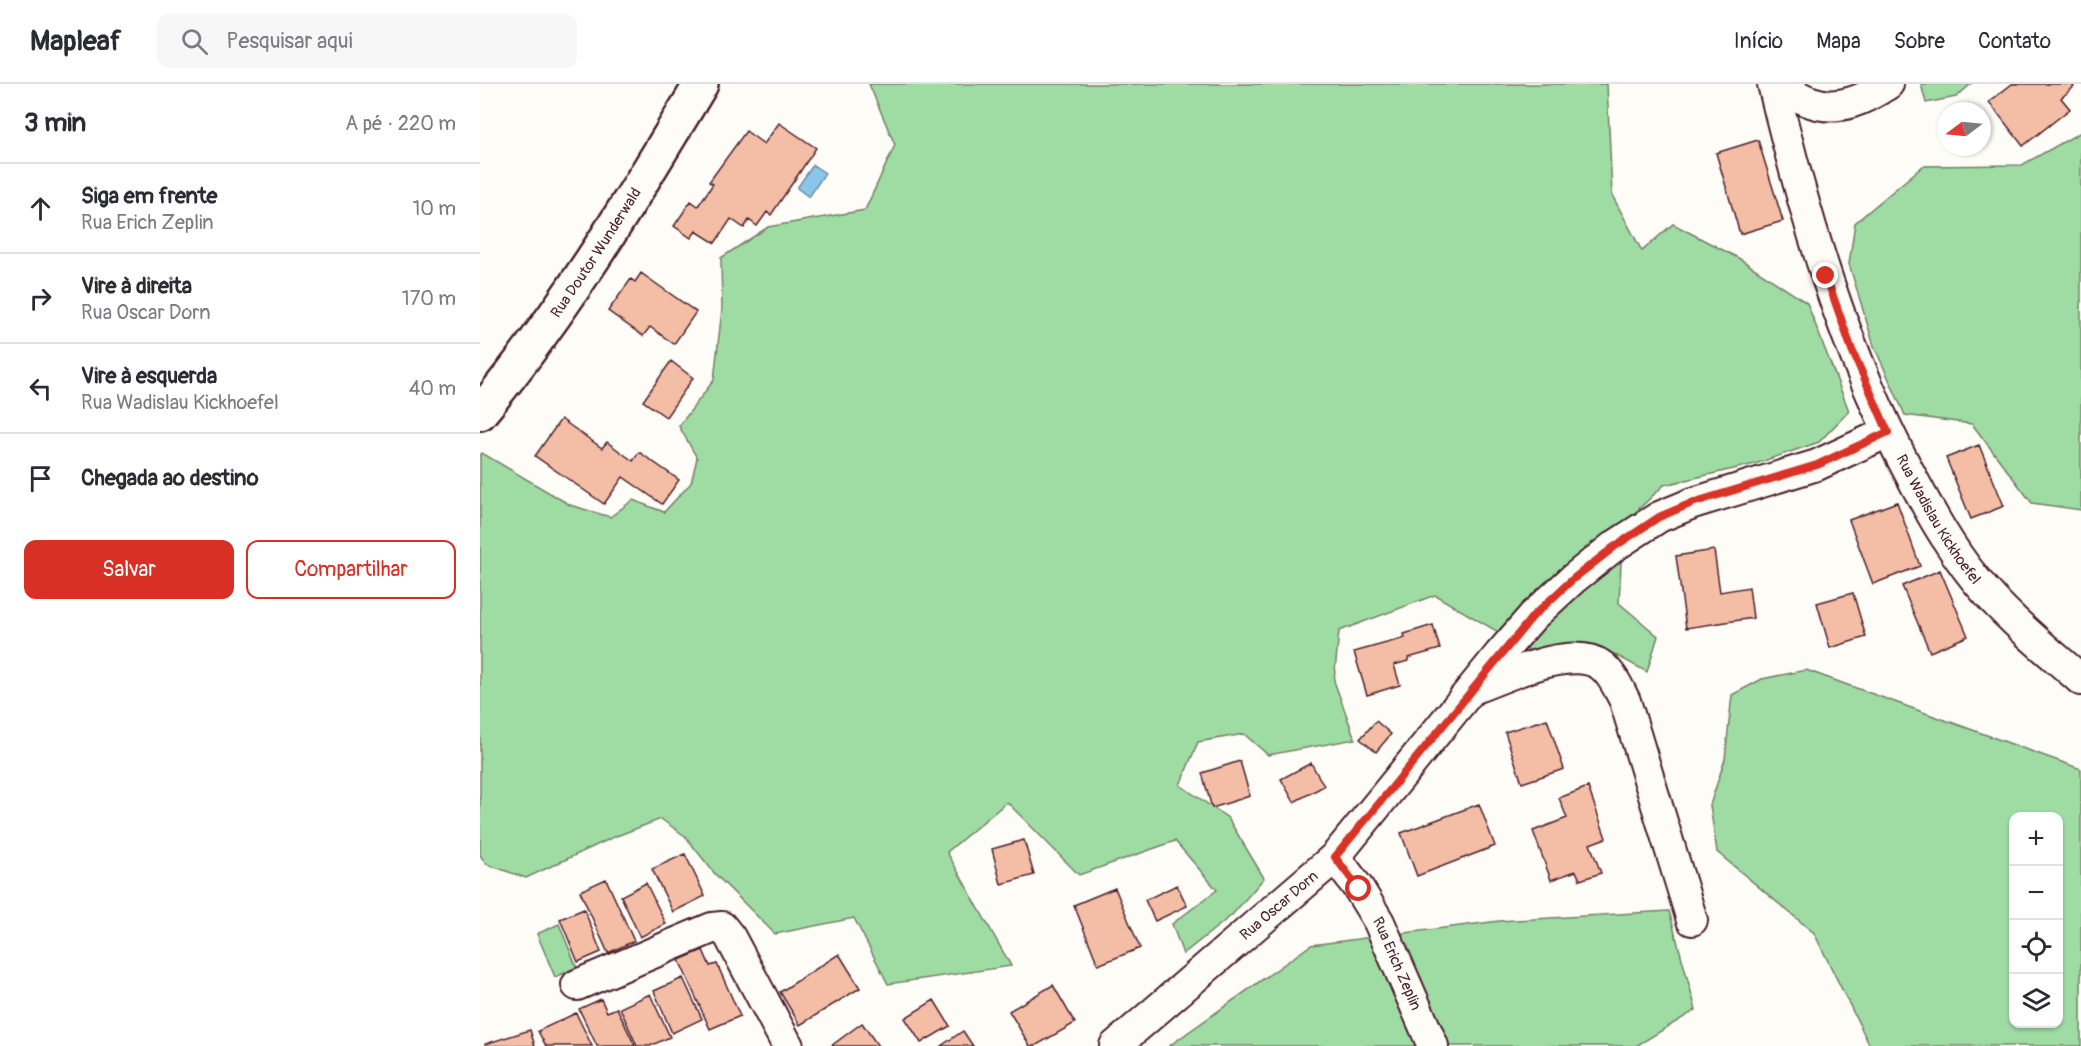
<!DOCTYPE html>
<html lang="pt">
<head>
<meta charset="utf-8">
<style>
  :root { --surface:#fff; --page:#f7f7f7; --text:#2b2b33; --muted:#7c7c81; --line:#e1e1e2; --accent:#d93025 }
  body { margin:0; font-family:Pangolin,sans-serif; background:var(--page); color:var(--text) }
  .controls { position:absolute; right:18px; bottom:18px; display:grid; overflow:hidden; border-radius:12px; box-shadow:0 2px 4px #0004 }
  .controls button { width:54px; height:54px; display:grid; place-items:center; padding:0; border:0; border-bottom:2px solid var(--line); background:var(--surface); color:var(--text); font:30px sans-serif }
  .compass { position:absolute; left:1457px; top:18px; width:54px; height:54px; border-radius:50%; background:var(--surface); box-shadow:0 2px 4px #0004; rotate:254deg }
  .stop { position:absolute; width:18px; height:18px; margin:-14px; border:4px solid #d93025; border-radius:50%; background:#fff }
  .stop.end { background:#d93025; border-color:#fff; box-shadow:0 2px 6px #0008 }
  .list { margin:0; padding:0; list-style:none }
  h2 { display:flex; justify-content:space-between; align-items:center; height:78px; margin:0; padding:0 24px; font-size:26px }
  h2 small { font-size:20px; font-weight:400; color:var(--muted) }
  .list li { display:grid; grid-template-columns:39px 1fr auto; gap:18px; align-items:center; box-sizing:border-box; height:90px; padding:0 24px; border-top:2px solid var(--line) }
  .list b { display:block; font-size:22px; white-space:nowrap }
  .list p { margin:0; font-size:20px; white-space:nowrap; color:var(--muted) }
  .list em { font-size:20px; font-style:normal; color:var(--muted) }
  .actions { display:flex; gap:12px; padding:18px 24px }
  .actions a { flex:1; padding:14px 0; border:2px solid var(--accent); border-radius:12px; text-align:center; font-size:21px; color:var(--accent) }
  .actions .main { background:var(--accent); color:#fff }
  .icon { flex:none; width:33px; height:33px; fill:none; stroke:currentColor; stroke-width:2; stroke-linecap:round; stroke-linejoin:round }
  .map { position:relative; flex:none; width:1601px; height:962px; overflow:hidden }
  header { display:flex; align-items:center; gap:36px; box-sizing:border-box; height:84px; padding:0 30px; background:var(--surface); border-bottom:2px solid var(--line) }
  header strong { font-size:28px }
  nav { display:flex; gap:33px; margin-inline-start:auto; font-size:21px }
  .search { width:420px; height:54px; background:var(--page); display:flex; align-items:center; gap:15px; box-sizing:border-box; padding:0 21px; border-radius:12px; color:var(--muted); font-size:22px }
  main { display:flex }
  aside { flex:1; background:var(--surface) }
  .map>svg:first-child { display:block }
</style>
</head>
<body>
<header>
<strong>Mapleaf</strong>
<div class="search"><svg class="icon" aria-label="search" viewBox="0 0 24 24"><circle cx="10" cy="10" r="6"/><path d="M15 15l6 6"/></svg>Pesquisar aqui</div>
<nav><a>Início</a><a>Mapa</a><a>Sobre</a><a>Contato</a></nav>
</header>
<main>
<aside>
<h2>3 min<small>A pé · 220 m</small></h2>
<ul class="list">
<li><svg class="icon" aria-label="ahead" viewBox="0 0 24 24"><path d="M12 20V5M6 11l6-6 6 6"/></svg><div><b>Siga em frente</b><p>Rua Erich Zeplin</p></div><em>10 m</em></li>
<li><svg class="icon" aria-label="right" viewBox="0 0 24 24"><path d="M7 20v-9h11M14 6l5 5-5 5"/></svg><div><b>Vire à direita</b><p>Rua Oscar Dorn</p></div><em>170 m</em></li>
<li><svg class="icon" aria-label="left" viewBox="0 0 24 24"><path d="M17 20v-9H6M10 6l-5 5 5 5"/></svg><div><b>Vire à esquerda</b><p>Rua Wadislau Kickhoefel</p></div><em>40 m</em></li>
<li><svg class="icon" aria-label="arrive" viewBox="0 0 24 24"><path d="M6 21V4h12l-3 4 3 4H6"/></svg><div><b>Chegada ao destino</b></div></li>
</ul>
<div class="actions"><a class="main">Salvar</a><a>Compartilhar</a></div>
</aside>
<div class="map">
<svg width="1601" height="962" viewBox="0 0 1601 962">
  <rect width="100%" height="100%" fill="#fdfcf7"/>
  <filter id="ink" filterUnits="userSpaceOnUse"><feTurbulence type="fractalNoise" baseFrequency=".0167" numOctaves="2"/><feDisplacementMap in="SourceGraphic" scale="12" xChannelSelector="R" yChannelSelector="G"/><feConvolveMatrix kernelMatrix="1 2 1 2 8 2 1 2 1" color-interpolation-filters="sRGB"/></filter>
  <g filter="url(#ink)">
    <path fill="#9edca3" stroke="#747e67" stroke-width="1.5" fill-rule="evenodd" d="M389 0H1127L1132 111 1162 167 1193 140 1260 175 1327 219 1369 327 1339 358 1275 380 1184 401 1143 440 1139 519 1178 552 1167 588 1121 563 1054 569 955 511 859 547 854 597 875 655 788 671 764 650 718 658 700 701 748 734 784 794 752 831 703 870 692 840 737 806 695 757 599 791 527 718 467 768 531 882 408 900 374 834 295 850 235 790 205 752 181 735 134 753 46 794 6 780 0 771V372L2 369 90 421 130 433 153 416 184 428 211 399 217 374 199 342 234 296 242 225 241 174 288 143 385 126 415 61Z
      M1441 0H1491L1476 13 1446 19Z
      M1601 48V426L1552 419 1492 340 1425 331 1394 262 1369 180 1375 139 1443 82 1542 81Z
      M1326 586 1601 685V962H1390L1334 849 1237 768 1230 721 1245 675 1252 611 1282 595ZM1534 732H1578V940H1534Z
      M1189 827 1216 926 1156 962H689L831 861 1019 837Z
      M79 840 97 884 75 893 57 850Z"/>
    <path fill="#89c7ea" stroke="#70849e" stroke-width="1.5" d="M333 81 345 89 329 113 317 104Z"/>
    <path fill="#f3bda6" stroke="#4a1f2b" stroke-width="1.5" d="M1532 0H1591L1594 3 1581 14 1590 25 1543 62 1509 18Z
      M299 39 336 64 291 131 287 128 277 142 269 136 264 144 251 135 235 159 216 147 211 154 194 142 211 117 218 122 233 100 229 98 266 47 284 60Z
      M1278 56 1303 137 1260 150 1236 69Z
      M161 189 216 228 194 260 170 243 163 252 128 227 151 195 155 198Z
      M191 277 213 294 186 333 163 317Z
      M81 335 122 364 127 358 153 377 159 368 199 396 182 420 143 393 124 420 55 372Z
      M1499 361 1524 422 1491 435 1466 374Z
      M1417 418 1440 482 1393 500 1369 436Z
      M1234 466 1240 508 1269 503 1273 534 1206 544 1196 472Z
      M1460 486 1488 552 1450 568 1422 502Z
      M1373 509 1386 553 1350 564 1337 519Z
      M953 541 960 565 928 574V577L914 581 920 601 887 611 874 568 925 554 924 550Z
      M1067 635 1084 685 1042 699 1025 648Z
      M896 637 911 650 896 668 880 655Z
      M760 677 770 712 732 724 722 689Z
      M831 679 844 702 814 718 801 695Z
      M1108 703 1126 754 1110 760 1121 789 1100 796 1096 787 1071 796 1053 747 1087 734 1079 714Z
      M999 720 1015 762 937 792 921 749Z
      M544 756 554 791 521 800 512 765Z
      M205 770 225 812 193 828 172 785Z
      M126 795 154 857 128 869 100 807Z
      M166 799 186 840 160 853 141 812Z
      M697 801 707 822 675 837 665 816Z
      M635 804 660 864 618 881 594 821Z
      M104 825 121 868 98 878 80 835Z
      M223 866 230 882 237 880 260 932 230 945 199 876Z
      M359 870 380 904 320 941 300 908Z
      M203 894 222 935 192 949 174 907Z
      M573 901 595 939 555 962H550L529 927Z
      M170 910 190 953 170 962H157L140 924Z
      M121 915 127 928 137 924 155 962H117L99 925Z
      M454 916 470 942 441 959 425 934Z
      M96 929 112 962H66L58 947Z
      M382 939 398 962H351Z
      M50 946 55 962H5V960Z
      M483 947 493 962H461Z"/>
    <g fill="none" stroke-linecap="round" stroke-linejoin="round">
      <g stroke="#4a1f2b" stroke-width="34">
        <g id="minor">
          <path id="s1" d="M1293 0C1325 134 1364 266 1429 388 1449 426 1469 463 1496 496 1526 533 1565 564 1601 596"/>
          <path d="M1297 0C1308 6 1319 14 1331 18 1359 28 1385 15 1408 0"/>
          <path d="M992 605C1022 594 1093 559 1122 582 1133 591 1139 605 1145 617L1212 836"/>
          <path id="s2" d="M855 773 879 805 899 838 953 962"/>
          <path d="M97 901 232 844 242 843 250 853 308 962"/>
          <path id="s3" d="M635 962 855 773 1020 570 1053 532 1093 495 1133 463 1179 433 1213 419 1337 381 1408 348"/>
        </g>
      </g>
      <g stroke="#4a1f2b" stroke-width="38">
        <g id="tertiary">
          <path id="s4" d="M0 329C85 227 153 113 221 0"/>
        </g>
      </g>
      <use href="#minor" stroke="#fdfcf7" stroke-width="30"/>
      <use href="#tertiary" stroke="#fdfcf7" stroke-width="33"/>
    </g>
  </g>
  <g fill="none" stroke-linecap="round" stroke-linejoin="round" filter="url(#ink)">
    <path stroke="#d93025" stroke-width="8" d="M879 805 855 773 1053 532 1093 495 1134 463 1179 433 1212 419 1337 381 1408 348 1372 266 1346 192"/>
  </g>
  <g text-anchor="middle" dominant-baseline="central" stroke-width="4.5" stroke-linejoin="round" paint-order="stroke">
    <g font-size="15" fill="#4a1f2b" stroke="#fdfcf7">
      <text stroke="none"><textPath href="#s4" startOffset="198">Rua Doutor Wunderwald</textPath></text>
      <text stroke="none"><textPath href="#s1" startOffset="468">Rua Wadislau Kickhoefel</textPath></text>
      <text stroke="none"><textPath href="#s3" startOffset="216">Rua Oscar Dorn</textPath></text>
      <text stroke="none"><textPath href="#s2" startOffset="124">Rua Erich Zeplin</textPath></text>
    </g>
  </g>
</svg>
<div class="controls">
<button>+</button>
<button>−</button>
<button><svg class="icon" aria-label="locate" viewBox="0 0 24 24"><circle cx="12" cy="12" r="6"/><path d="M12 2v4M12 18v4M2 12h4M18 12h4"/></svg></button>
<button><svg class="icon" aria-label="layers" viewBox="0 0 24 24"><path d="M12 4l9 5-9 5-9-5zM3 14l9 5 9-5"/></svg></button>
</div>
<svg class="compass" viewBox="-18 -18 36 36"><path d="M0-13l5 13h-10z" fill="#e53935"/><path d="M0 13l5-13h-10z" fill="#7c7c81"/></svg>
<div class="stop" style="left:879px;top:805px"></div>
<div class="stop end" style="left:1346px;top:192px"></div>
</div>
</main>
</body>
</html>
